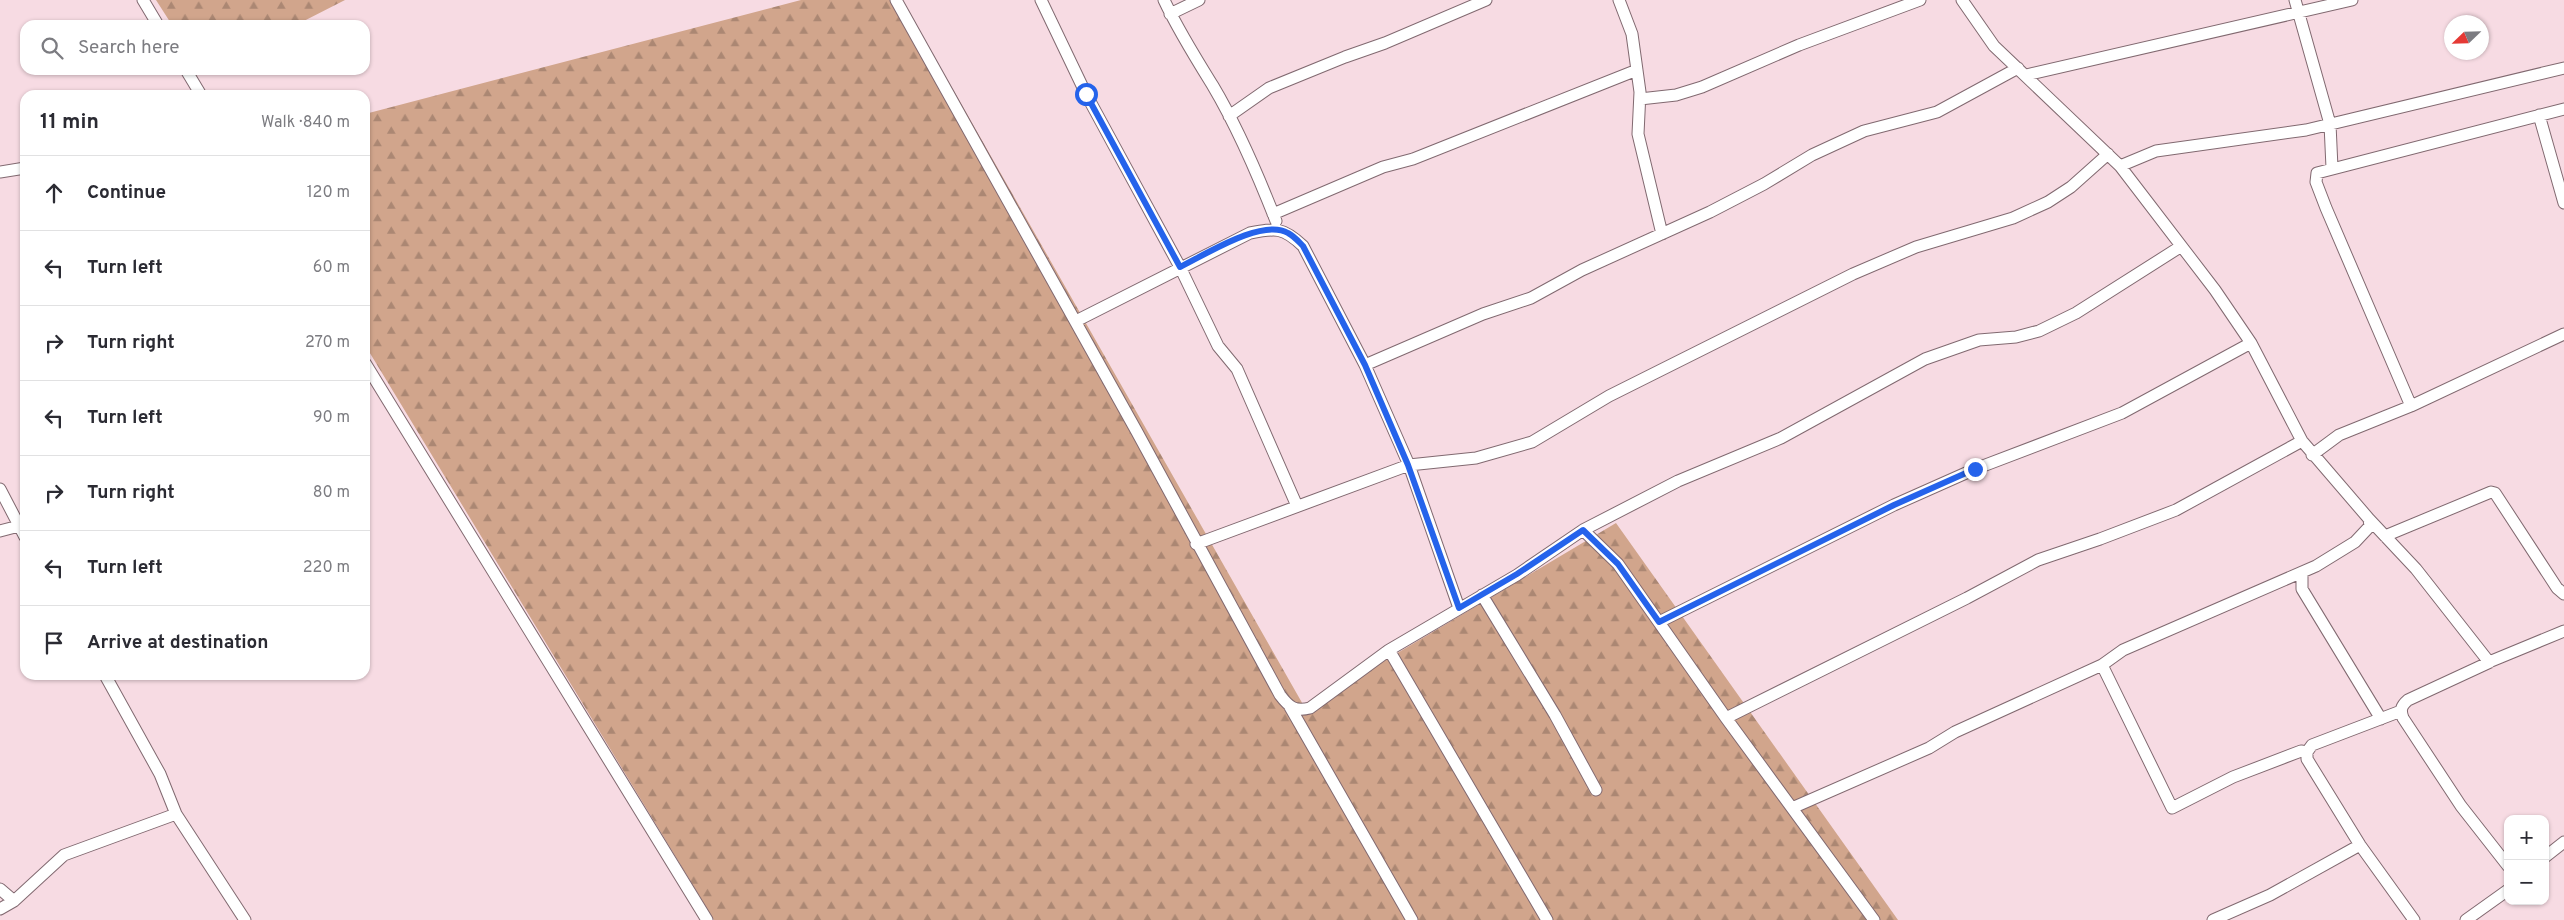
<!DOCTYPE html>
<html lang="en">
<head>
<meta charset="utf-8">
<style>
  :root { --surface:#fff; --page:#f7f7f7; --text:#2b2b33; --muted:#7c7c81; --line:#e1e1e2 }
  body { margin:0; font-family:Overpass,sans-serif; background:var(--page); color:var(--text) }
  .controls { position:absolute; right:15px; bottom:15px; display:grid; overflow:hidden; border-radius:10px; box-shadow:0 1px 4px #0004 }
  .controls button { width:45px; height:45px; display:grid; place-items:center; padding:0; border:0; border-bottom:1px solid var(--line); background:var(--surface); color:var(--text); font:25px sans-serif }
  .compass { position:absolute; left:2444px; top:15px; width:45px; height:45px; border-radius:50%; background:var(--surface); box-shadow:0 1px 4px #0004; rotate:247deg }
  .stop { position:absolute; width:15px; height:15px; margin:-11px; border:4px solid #2563eb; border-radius:50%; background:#fff }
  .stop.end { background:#2563eb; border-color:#fff; box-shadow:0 1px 5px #0008 }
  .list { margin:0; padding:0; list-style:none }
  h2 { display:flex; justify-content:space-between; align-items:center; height:65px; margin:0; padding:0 20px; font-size:21px }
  h2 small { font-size:16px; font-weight:400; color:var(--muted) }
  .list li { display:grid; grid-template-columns:32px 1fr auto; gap:15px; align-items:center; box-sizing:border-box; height:75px; padding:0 20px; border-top:1px solid var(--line) }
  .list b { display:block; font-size:19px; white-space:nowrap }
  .list em { font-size:16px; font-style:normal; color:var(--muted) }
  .icon { flex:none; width:28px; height:28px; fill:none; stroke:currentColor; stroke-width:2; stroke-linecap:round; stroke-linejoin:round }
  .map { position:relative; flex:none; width:2564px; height:920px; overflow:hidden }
  .search { position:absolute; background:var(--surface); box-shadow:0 1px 4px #0004; left:20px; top:20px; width:350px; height:55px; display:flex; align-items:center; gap:12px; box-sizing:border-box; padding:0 18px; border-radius:15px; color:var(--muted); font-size:19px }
  .panel { position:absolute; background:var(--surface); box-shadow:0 1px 4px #0004; left:20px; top:90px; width:350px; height:590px; border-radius:15px }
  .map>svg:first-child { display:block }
</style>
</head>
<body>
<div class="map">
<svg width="2564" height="920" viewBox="0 0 2564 920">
  <defs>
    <pattern id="forest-firs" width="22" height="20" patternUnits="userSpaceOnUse" patternTransform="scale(1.25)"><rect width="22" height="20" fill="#d1a58c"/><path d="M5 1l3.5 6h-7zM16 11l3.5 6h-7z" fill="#ab8773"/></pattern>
  </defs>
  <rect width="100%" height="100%" fill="#f7dbe3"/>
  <path fill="url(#forest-firs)" d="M156 0H345L296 25H172Z
    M801 0H902L1305 708 1616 523 1898 920H714L365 345V114Z"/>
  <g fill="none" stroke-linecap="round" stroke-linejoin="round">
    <g stroke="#816970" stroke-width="13">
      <path id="minor" d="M143 0 158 25
        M896 0 1137 432 1280 695C1289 707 1295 712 1310 708L1389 650 1517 575 1583 530 1618 564 1726 718 1874 920
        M1041 0 1086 94 1180 267 1218 346 1237 369 1297 506
        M1164 0C1178 30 1195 57 1213 86 1238 128 1258 175 1276 221
        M1619 0 1632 34 1640 92 1638 134 1662 234
        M2295 0 2330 124 2332 168
        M1170 14 1199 0
        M186 70 201 95
        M2026 75 2352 0
        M1640 99 1676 95 1702 87 1799 45 1920 0
        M2539 115 2564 203
        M1229 116 1269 88 1345 57 1385 43 1486 0
        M2120 166 2156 151 2306 130 2564 68
        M0 172 25 168
        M1273 214 1383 167 1413 159 1637 70
        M1076 321 1250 233C1276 228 1283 227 1303 246L1365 365 1409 465 1459 608
        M365 363 707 920
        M1365 365 1483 314 1531 298 1582 270 1710 212 1764 184 1812 155 1864 131 1937 112 2018 68
        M2411 406 2326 208 2316 182 2317 173 2564 109
        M2312 455 2339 435 2411 406 2564 334
        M0 489 25 537
        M2369 519 2416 569 2489 662 2564 631
        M1583 530 1678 481 1781 438 1925 359 1979 340 2016 337 2039 331 2076 313 2180 247
        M0 531 19 526
        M2385 536 2491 492 2495 493 2557 588 2564 594
        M1196 544 1409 465 1476 458 1532 442 1609 396 1853 274 1916 247 2013 218 2048 202 2071 187 2108 154
        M2302 573V589L2381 719
        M1482 595 1555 715 1596 790
        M1659 622 1894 505 1975 469 2122 413 2251 343
        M1389 650 1547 920
        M2490 662 2408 700C2401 706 2400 710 2403 718L2461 806 2508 866
        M2102 665 2172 808 2233 777 2301 751 2307 752
        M105 675 160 774 176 814 245 920
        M1290 707 1412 920
        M2401 711 2312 745 2307 752V759L2360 845 2414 920
        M1726 718 1967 598 2038 560 2100 539 2176 510 2302 441
        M1792 808 1929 748 1955 732 2102 665 2123 650 2316 566 2355 542 2370 526 2369 519 2302 441 2251 343 2215 290 2120 166 1994 46 1962 0
        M2545 857 2564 842
        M0 889 14 901
        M0 909 14 901 64 855 176 814
        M2213 920 2270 895 2360 845
        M2466 920 2508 890"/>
    </g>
    <use href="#minor" stroke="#fff" stroke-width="11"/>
  </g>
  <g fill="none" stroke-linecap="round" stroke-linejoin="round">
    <path stroke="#2563eb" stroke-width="6" d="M1086 94 1180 267C1205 255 1262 218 1288 233 1294 236 1299 242 1303 246L1365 365 1408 465 1459 608 1517 574 1583 530 1618 564 1659 622 1894 505 1975 469"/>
  </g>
</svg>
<div class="controls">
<button>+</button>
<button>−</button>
</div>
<svg class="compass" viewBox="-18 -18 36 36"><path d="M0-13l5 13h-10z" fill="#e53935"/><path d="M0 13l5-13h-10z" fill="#7c7c81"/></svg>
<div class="stop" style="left:1086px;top:94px"></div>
<div class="stop end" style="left:1975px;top:469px"></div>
<div class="search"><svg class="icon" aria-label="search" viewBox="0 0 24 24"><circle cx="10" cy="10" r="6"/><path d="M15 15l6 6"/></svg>Search here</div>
<section class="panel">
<h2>11 min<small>Walk · 840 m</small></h2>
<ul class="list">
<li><svg class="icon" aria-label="ahead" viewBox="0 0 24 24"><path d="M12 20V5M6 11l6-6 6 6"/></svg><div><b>Continue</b></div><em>120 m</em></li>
<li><svg class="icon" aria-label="left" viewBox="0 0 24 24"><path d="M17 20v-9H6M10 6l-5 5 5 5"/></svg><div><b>Turn left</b></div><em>60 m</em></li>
<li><svg class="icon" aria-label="right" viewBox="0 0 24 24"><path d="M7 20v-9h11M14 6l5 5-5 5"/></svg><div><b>Turn right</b></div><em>270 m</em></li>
<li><svg class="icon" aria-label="left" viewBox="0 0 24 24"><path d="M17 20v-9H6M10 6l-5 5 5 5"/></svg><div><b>Turn left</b></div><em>90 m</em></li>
<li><svg class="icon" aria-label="right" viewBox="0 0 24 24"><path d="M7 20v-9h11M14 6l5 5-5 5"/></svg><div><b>Turn right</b></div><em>80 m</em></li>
<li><svg class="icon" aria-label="left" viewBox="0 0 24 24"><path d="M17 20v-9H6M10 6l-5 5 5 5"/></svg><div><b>Turn left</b></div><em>220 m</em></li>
<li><svg class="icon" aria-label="arrive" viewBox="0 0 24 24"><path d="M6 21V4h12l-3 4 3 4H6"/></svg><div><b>Arrive at destination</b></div></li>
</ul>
</section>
</div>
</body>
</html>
